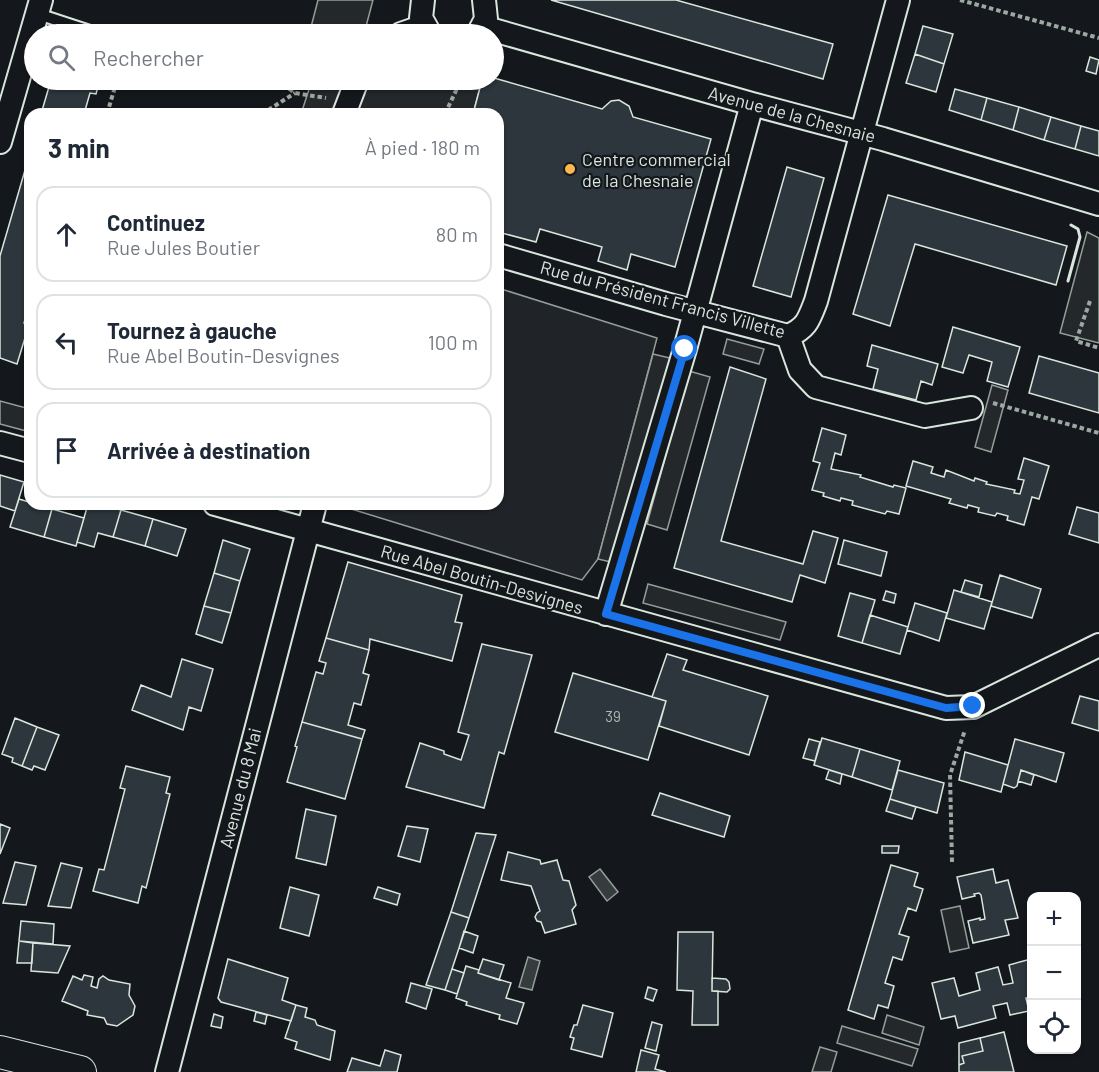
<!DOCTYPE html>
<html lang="fr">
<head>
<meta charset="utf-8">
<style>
  :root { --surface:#fff; --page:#f2f2f3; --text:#1f2937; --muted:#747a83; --line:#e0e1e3 }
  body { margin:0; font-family:Barlow,sans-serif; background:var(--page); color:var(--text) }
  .controls { position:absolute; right:18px; bottom:18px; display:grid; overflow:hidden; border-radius:12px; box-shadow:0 2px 4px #0004 }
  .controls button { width:54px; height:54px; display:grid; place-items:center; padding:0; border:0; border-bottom:2px solid var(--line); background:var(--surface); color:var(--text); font:30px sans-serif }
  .stop { position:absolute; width:18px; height:18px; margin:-14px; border:4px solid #1a73e8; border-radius:50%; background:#fff }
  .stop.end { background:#1a73e8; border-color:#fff; box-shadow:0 2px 6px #0008 }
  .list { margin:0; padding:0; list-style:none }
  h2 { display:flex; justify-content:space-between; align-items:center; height:78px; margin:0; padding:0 24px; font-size:26px }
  h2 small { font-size:20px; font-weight:400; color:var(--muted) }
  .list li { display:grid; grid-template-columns:39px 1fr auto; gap:18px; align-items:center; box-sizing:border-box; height:96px; margin:0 12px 12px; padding:0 12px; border:2px solid var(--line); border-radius:18px }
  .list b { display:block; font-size:22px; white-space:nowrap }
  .list p { margin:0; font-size:20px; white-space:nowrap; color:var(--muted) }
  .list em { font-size:20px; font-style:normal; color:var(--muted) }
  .icon { flex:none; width:33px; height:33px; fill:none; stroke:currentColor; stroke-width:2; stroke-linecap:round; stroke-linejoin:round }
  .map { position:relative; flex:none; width:1099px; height:1072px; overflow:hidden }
  .search { position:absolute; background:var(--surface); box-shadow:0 2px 4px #0004; left:24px; top:24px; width:480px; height:66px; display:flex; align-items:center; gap:15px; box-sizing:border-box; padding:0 21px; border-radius:33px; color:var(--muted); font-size:22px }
  .panel { position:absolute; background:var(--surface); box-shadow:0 2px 4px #0004; left:24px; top:108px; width:480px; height:402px; border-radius:18px }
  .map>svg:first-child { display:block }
</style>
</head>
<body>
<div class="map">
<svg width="1099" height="1072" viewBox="0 0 1099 1072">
  <rect width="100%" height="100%" fill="#14181c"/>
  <path fill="#202428" stroke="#939e99" stroke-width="1.5" d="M498 288 657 338 598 559 582 580 348 508 349 504H498Z"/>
  <path fill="#24282b" stroke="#939e99" stroke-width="1.5" d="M318 0H373L364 34H326V32L311 27Z
    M312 80H482L473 114H301Z
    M1087 232 1099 238V343L1060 333Z
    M727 339 764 349 759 364 723 354Z
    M653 354 670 358 615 563 598 559Z
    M689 371 710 377 667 530 647 524Z
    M992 385 1008 390 991 452 975 447Z
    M0 401 30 409V432L0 424Z
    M648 584 786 622 780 640 643 603Z
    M960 906 969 948 950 952 941 910Z
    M887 1015 924 1027 919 1045 882 1033Z
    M842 1026 918 1049 912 1066 837 1043Z
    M820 1047 837 1052 831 1072H812Z"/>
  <path fill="#363b3e" stroke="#939e99" stroke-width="1.5" d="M600 869 618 892 607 901 589 877Z
    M528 957 540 961 532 990 519 987Z"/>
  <path fill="#2c363c" stroke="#d8e6dc" stroke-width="1.5" d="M551 0H676L833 44 823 79Z
    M923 26 953 34 944 64 915 54Z
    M915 54 944 64 936 92 906 83Z
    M1090 57 1099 60 1096 74 1086 71Z
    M494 78 602 109 611 101 619 100 629 106 633 117 711 139 675 267 631 254 627 270 598 261 602 247 540 229 536 242 498 232V114H473L482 80Z
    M51 80H100L96 94 90 93 84 114H41Z
    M955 89 987 98 981 120 949 110Z
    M987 98 1019 107 1013 130 981 120Z
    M1019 107 1051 117 1044 140 1013 130Z
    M1051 117 1081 126 1075 149 1044 140Z
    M1081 126 1099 131V156L1075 149Z
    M30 153V302L24 323 29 325 17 364 0 358V256Z
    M787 167 824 178 791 297 753 286Z
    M888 195 1067 246 1056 285 915 244 890 326 853 314Z
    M953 327 1020 347 1008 387 987 381 992 362 969 355 963 373 942 367Z
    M872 345 938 364 932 385 921 381 916 400 873 389 878 369 867 366Z
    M1039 356 1099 373V413L1029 393Z
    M730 367 766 379 721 541 803 564 813 531 838 538 825 583 800 575 792 602 674 568Z
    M822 428 846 435 841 455 835 453 831 469 861 475 860 477 893 487 894 485 906 488 899 514 887 511 885 514 852 505 853 501 841 498 840 501 823 496 824 493 812 490 820 463 813 461Z
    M1024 458 1049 466 1039 499 1032 497 1024 525 1007 520 1008 516 997 513 995 516 978 512 979 508 968 505 967 508 949 503 951 499 906 486 913 461 933 467 931 473 944 477 946 470 974 481 975 478 987 482 986 484 1015 490 1014 493 1020 494 1024 480 1018 479Z
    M0 475 24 482 15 511 0 506Z
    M19 499 52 509 44 537 10 527Z
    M88 504H100L121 510 113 537 98 533 94 547 77 542Z
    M1077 507 1099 513V543L1069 534Z
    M52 509 84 518 76 546 44 537Z
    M121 510 153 519 145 546 113 537Z
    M153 519 186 529 177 556 145 546Z
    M223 540 250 549 240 581 214 573Z
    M844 540 887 552 881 576 838 564Z
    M348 562 462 595 455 622 462 623 452 661 370 639 369 650 326 638Z
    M214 573 240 581 231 613 204 606Z
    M1000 575 1041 589 1032 618 991 606Z
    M965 580 982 585 979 597 961 592Z
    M954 590 992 602 984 629 946 618Z
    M886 591 896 594 894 603 883 600Z
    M850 593 875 600 862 643 838 636Z
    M915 603 947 613 939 641 907 630Z
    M204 606 231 613 222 643 196 634Z
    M870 615 908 627 900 654 862 643Z
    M326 638 369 650 363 673 369 675 361 705 354 703 348 725 365 730 362 739 302 722 316 672 323 674 326 663 319 661Z
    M482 644 532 655 504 754 499 752 484 808 406 787 420 743 444 751V754L461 760 469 735 458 732Z
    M667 654 687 660 683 670 768 696 749 755 659 726 666 701 652 697Z
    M182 659 213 669 201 711 189 707 183 730 132 710 141 685 171 697Z
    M573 673 666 701 648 760 555 732Z
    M1080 696 1099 701V731L1072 723Z
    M15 718 37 727 22 766 12 762 13 758 2 754Z
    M302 722 362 739 345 799 287 782 297 747 295 746Z
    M37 727 59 735 45 770 34 766 32 770 22 766Z
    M822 738 860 749 852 777 814 765Z
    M809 739 820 742 815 761 803 758Z
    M1015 739 1064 753 1056 782 1021 770 1017 786 1014 788 1003 784Z
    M860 749 900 761 892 790 852 777Z
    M965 752 1008 765 1001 792 959 780Z
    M126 766 170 777 166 793 170 794 146 888 142 886 138 903 93 891 99 869 104 870 125 789 120 788Z
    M829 770 842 774 840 784 826 779Z
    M898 770 944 783 937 813 890 799Z
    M1021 770 1034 775 1031 785 1018 781Z
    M660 793 730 816 724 837 652 815Z
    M890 799 916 807 912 819 886 811Z
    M306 809 336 816 326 865 296 858Z
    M0 824 10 828 0 854Z
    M407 826 428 829 420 862 398 856Z
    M476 833 496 835 469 918 451 912Z
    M882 846H899L898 853H882Z
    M508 852 540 860 541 864 557 860 563 880 569 881 576 905 572 910 576 924 545 933 541 922 537 921 535 917 537 913 540 911 531 886 501 880Z
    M15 862 36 866 26 905 3 903Z
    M61 863 82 868 71 908 48 906Z
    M891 865 918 873 914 886 923 889 916 911 908 908 899 934 909 937 902 960 893 957 885 983 894 986 888 1008 878 1005 874 1019 848 1010Z
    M993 869 996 883 1008 880 1018 918 1005 920 1009 935 973 943 968 921 980 918V920L985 919 981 895 979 893 974 894 975 896 962 899 957 877Z
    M290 887 319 895 309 936 280 928Z
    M378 887 400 894 397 905 374 898Z
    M451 912 469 918 445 990 426 985Z
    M21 921 54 924 53 944 19 941Z
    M464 931 478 936 473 953 459 948Z
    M678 932H713L712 991H718V1025H692L693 991 677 990Z
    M19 941 33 943 32 963H17Z
    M33 943 70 946 58 973 31 971Z
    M228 959 288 978 282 1000 296 1005 291 1021 221 1002 218 998Z
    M483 959 504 965 499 980 478 973Z
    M1031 959 1032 997 1026 998 1029 1011 1010 1015 1007 1003 993 1006 996 1018 958 1028 955 1016 941 1019 932 983 954 978 959 996 980 990 976 973 998 967 1003 985 1013 983 1009 965Z
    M466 966 479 970 478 973 511 983 506 998 524 1003 517 1024 499 1019 500 1015 466 1005 467 1002 456 998Z
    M452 969 464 973 457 994 445 990Z
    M84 975 93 977 91 986 97 988 99 979 103 976 109 980 130 984 129 995 135 1006 133 1015 117 1026 107 1024 104 1018 87 1015 88 1011 62 1001 73 976 82 980Z
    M712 978 726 979 729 982 730 989 727 992 712 991Z
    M411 983 432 989 426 1009 406 1002Z
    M648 987 657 990 653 1001 645 998Z
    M296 1005 307 1008 305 1017 315 1020 317 1025 335 1031 330 1060 295 1049 297 1042 285 1038Z
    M583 1005 613 1013 602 1057 571 1049 574 1038 570 1037 574 1025H577Z
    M256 1012 267 1015 265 1024 254 1021Z
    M214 1014 223 1017 221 1028 211 1026Z
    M652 1022 662 1025 656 1051 645 1048Z
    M1004 1032 1014 1072H959V1065L964 1063 962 1056 983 1051 980 1038Z
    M980 1038 983 1051 962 1056 964 1063 959 1065V1043Z
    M385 1050 401 1055 397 1072H347L352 1058 380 1066Z
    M641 1050 659 1055 655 1069 666 1072H636Z"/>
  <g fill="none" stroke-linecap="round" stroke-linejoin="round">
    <g stroke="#d8e6dc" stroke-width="14">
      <path id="lane" d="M38 14 99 34"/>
    </g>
    <g stroke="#d8e6dc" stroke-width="26">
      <path id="street" d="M423 0 421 18 430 34
        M483 27 752 104 883 139 1099 204
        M401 34 424 26
        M478 34 486 19 484 0
        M344 114 357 80
        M0 142 41 0
        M498 255 666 304 788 336C807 328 809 319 816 301L898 0
        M788 336 800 370 816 387 925 416 971 408
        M0 443 30 451
        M215 504 946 708 973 707 1099 645
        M606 614 685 349 752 104
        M167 1072 315 504"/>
    </g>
    <g stroke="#d8e6dc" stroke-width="34">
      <path id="secondary" d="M0 1052 80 1072"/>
    </g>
    <path stroke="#9da8a2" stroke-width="4" stroke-dasharray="4.5 3" stroke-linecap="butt" d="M960 0 1099 38
      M331 33 333 29
      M277 80 295 93 326 98
      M370 110 384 114
      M107 114 117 80
      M262 114 295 93
      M445 114 461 80
      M1090 301 1076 341 1099 348
      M993 403 1099 433
      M952 862 950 775 965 730"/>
    <use href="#lane" stroke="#14181c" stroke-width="10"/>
    <use href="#street" stroke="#14181c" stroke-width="22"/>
    <use href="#secondary" stroke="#14181c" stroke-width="32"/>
    <path stroke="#d8e6dc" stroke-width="3" d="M1068 281 1080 237 1078 229 1071 225"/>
  </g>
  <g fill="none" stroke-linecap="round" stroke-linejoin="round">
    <path stroke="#1a73e8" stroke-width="8" d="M685 349 606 614 946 708 973 706"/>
  </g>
  <circle fill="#ffb74d" stroke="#14181c" stroke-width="2" cx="570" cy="169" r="6"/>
  <g text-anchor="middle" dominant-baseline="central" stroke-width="4.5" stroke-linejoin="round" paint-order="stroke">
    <g font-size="15" fill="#adbab4">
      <text x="613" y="716">39</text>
    </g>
    <g font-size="18" fill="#d8e6dc" stroke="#14181c">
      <text transform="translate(792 114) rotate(15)">Avenue de la Chesnaie</text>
      <text transform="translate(663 299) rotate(15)">Rue du Président Francis Villette</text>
      <text transform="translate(482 579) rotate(16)">Rue Abel Boutin-Desvignes</text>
      <text transform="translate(240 788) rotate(-76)">Avenue du 8 Mai</text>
    </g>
    <g font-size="18" fill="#d8e6dc" stroke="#14181c" text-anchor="start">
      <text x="582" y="159">Centre commercial<tspan x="582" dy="21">de la Chesnaie</tspan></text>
    </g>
  </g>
</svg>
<div class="controls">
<button>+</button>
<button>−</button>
<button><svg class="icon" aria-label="locate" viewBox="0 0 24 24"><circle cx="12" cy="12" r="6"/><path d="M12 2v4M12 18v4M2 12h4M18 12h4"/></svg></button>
</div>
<div class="stop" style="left:685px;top:349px"></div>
<div class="stop end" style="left:973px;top:706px"></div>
<div class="search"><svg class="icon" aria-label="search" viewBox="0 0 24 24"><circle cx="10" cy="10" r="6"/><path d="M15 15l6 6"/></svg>Rechercher</div>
<section class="panel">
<h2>3 min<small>À pied · 180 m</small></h2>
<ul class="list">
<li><svg class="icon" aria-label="ahead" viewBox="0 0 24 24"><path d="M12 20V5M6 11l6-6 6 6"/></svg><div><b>Continuez</b><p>Rue Jules Boutier</p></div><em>80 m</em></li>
<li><svg class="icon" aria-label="left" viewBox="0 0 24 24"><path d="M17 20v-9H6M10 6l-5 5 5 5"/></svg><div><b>Tournez à gauche</b><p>Rue Abel Boutin-Desvignes</p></div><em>100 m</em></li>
<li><svg class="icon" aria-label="arrive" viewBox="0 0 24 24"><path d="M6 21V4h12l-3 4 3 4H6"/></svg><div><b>Arrivée à destination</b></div></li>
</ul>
</section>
</div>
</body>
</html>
